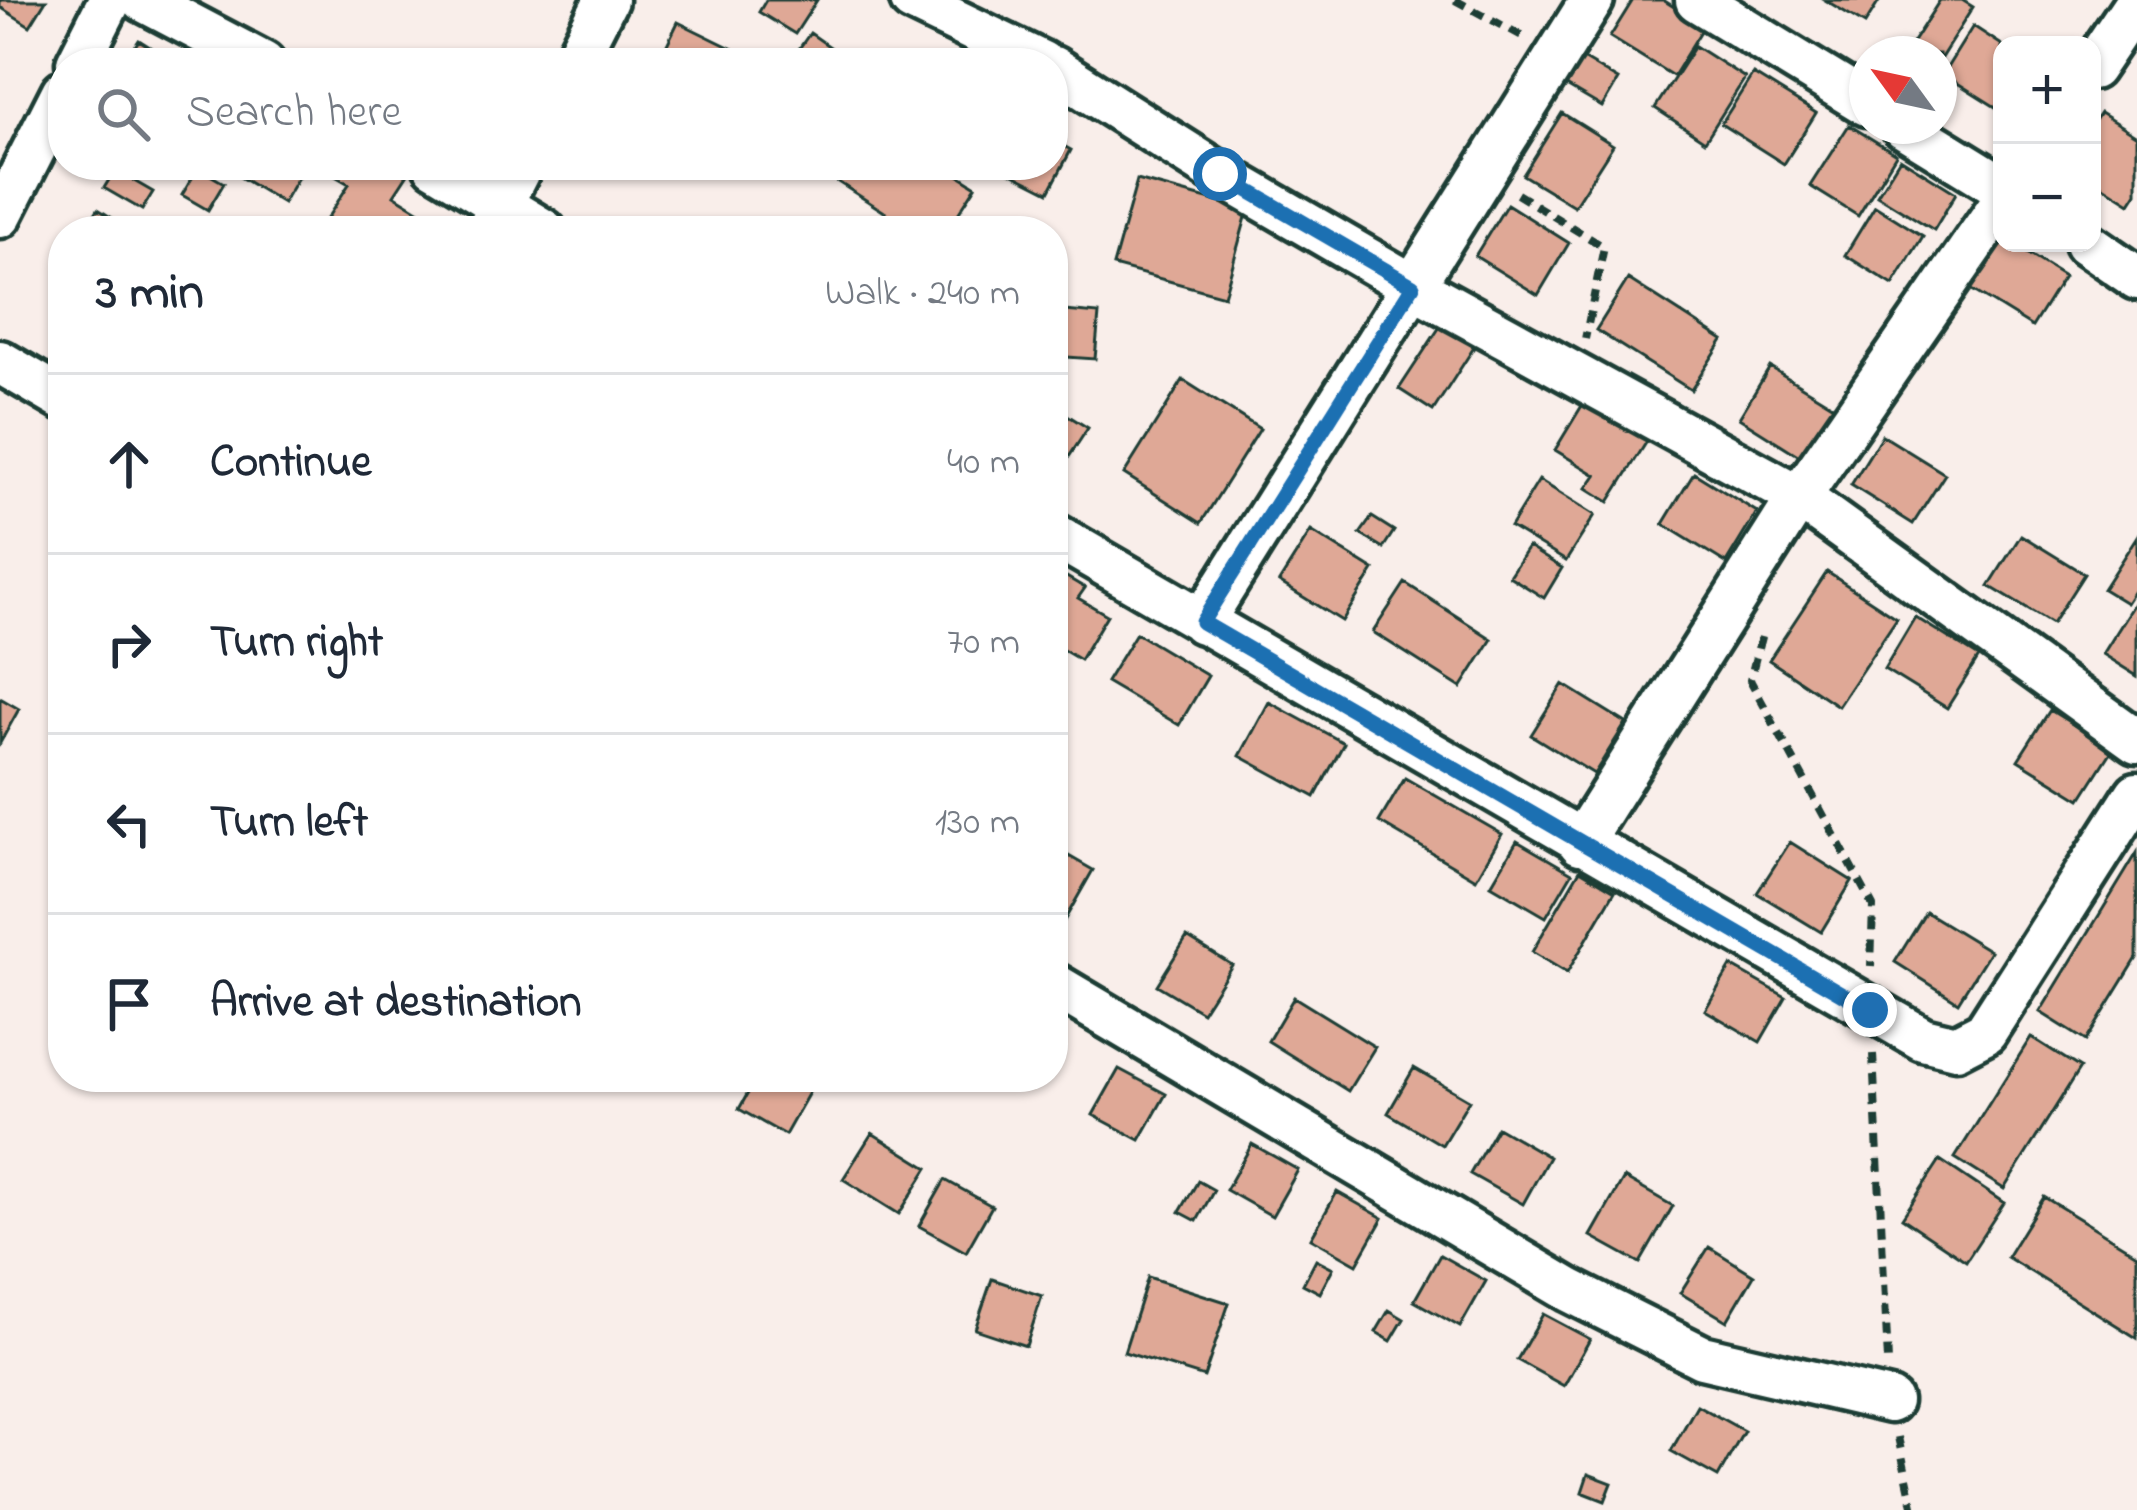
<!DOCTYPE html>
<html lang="en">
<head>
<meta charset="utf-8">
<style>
  :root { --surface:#fff; --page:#f6f6f7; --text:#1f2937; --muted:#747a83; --line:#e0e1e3 }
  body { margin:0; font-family:"Indie Flower",sans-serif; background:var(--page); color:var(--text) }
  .controls { position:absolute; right:36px; top:36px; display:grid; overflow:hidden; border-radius:24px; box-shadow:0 3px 9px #0004 }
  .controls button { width:108px; height:108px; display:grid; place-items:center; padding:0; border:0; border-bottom:3px solid var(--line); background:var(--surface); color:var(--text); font:60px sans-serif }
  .compass { position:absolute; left:1849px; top:36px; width:108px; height:108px; border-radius:50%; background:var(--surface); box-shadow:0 3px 9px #0004; rotate:303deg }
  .stop { position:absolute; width:36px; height:36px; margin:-27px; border:9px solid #1f6fb2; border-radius:50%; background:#fff }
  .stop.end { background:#1f6fb2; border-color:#fff; box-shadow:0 3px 12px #0008 }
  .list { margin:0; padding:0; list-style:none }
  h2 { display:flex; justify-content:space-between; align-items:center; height:156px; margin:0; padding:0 48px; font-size:51px }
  h2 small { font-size:39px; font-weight:400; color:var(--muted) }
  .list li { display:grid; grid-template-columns:78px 1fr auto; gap:36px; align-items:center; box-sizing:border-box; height:180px; padding:0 48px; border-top:3px solid var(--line) }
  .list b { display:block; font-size:45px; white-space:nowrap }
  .list em { font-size:39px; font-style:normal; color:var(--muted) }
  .icon { flex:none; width:66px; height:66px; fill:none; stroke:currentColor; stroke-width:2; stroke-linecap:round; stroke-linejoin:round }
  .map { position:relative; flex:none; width:2137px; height:1510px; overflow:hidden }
  .search { position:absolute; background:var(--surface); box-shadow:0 3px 9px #0004; left:48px; top:48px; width:1020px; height:132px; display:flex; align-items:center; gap:30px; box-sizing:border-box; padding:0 42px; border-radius:48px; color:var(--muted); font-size:45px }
  .panel { position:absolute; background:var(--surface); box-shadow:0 3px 9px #0004; left:48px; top:216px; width:1020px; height:876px; border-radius:48px }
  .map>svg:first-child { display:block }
</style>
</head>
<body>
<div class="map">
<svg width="2137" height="1510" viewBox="0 0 2137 1510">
  <rect width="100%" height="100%" fill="#f9eeea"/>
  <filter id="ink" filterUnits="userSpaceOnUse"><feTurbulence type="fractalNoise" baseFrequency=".00833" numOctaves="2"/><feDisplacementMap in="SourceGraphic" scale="24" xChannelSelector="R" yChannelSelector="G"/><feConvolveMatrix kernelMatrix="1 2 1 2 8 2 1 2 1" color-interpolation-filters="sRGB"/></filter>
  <g filter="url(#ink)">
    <path fill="#dfa896" stroke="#1f3d34" stroke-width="3" d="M0 0H46L30 26 0 7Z
      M766 0H817L795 34 759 12Z
      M1633 0H1663L1704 26 1673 76 1610 37Z
      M1825 0H1880L1865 24Z
      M1940 0H1962L1973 7 1939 61V54H1905Z
      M678 22 737 51 731 63H658Z
      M1973 26 2002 45V111L1943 74Z
      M810 33 853 63H789Z
      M139 40 175 63H124Z
      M1695 46 1745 78 1705 141 1655 108Z
      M1579 57 1618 80 1602 107 1563 84Z
      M1753 74 1816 113 1784 164 1721 124Z
      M1562 113 1613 145 1574 206 1523 175Z
      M2100 113 2137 136V192L2130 203 2092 179V125Z
      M1849 125 1896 154 1858 216 1810 186Z
      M1053 140 1071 150 1049 192 996 165H1053Z
      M1900 158 1956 193 1934 230 1877 195Z
      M220 165H305L283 203Z
      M335 165H390L407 175 394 195 444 226 441 231H343L326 220 349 184 330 173Z
      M849 165H943L976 186 947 231H914L838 182Z
      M198 168 224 183 208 210 182 195Z
      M115 170 153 192 142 210 104 188Z
      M1137 180 1248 210 1224 296 1113 266Z
      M1507 204 1569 243 1538 295 1475 256Z
      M1875 206 1923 236 1893 285 1845 255Z
      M98 209 120 223 115 231H102L89 223Z
      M2001 237 2002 243H2011L2064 276 2032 327 1969 288Z
      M1628 279 1723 340 1691 390 1596 330Z
      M1053 310 1099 314 1095 359 1053 356Z
      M1449 313 1482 335 1433 411 1399 389Z
      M1770 367 1834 406 1801 457 1739 418Z
      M1183 380 1260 429 1201 523 1124 474Z
      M1586 399 1649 438 1609 502 1587 488 1596 475 1555 450Z
      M1053 406 1088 428 1065 463 1053 455Z
      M1882 435 1945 474 1913 524 1851 485Z
      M1694 473 1757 512 1726 563 1663 524Z
      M1539 480 1595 515 1566 561 1510 527Z
      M1372 517 1394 531 1383 548 1360 534Z
      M1311 531 1374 570 1342 621 1279 582Z
      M2021 535 2084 574 2052 624 1989 586Z
      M2137 536V586L2126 603 2103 589Z
      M1528 547 1562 568 1544 598 1509 576Z
      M1053 569 1085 588 1078 598 1107 615 1080 660 1053 644Z
      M1827 572 1897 618 1838 706 1769 660Z
      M1405 583 1492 639 1461 688 1373 632Z
      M2134 603 2137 605V676L2102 654Z
      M1915 617 1979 657 1947 708 1884 669Z
      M1136 633 1208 676 1179 725 1106 682Z
      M1563 684 1626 723 1594 774 1531 735Z
      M0 698 19 709 0 743Z
      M1269 702 1344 743 1315 797 1240 756Z
      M2050 710 2113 749 2081 799 2018 760Z
      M1405 778 1502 834 1476 879 1379 822Z
      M1517 841 1572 873 1546 917 1491 885Z
      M1790 842 1852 881 1821 932 1757 893Z
      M1053 847 1093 870 1064 921 1053 915Z
      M2137 853V958L2086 1041 2040 1012Z
      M1580 870 1615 891 1567 973 1532 952Z
      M1926 912 1990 951 1958 1002 1895 962Z
      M1187 937 1232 965 1202 1012 1157 985Z
      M1731 966 1786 997 1760 1042 1705 1010Z
      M1294 997 1375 1047 1348 1091 1268 1041Z
      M2031 1037 2080 1068 2004 1189 1955 1158Z
      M1414 1068 1469 1100 1442 1145 1388 1113Z
      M1119 1069 1166 1094 1140 1140 1093 1115Z
      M757 1077H790L811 1089 785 1135 739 1109Z
      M1497 1127 1549 1157 1523 1204 1470 1174Z
      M872 1133 928 1168 899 1214 843 1179Z
      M1252 1144 1298 1170 1272 1216 1226 1190Z
      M1940 1160 2004 1203 1966 1261 1902 1218Z
      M1624 1178 1673 1206 1640 1263 1591 1236Z
      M945 1180 992 1206 966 1252 919 1226Z
      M1198 1181 1214 1190 1197 1221 1180 1212Z
      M1337 1192 1383 1218 1357 1264 1311 1238Z
      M2044 1197 2137 1254V1338L2007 1257Z
      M1709 1247 1754 1275 1727 1321 1680 1293Z
      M1440 1255 1486 1281 1460 1327 1414 1301Z
      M1316 1259 1333 1268 1320 1293 1303 1284Z
      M1148 1277 1229 1303 1204 1377 1124 1352Z
      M992 1279 1042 1296 1026 1346 975 1329Z
      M1389 1310 1404 1319 1391 1341 1376 1332Z
      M1543 1314 1590 1339 1564 1386 1517 1360Z
      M1697 1405 1744 1431 1718 1477 1671 1451Z
      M1588 1474 1612 1483 1605 1501 1582 1492Z"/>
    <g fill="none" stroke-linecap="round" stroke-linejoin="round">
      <g stroke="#1f3d34" stroke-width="51">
        <path id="minor" d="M143 0 263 63
          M912 0 1042 63
          M1697 0 1867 104
          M78 63 110 0
          M574 63 606 0
          M1053 68 1220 174 1413 286 1799 497 2137 741
          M2092 68 2137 1
          M1903 126 2002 187
          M435 165 544 231
          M0 216 63 92
          M488 230 521 165
          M2086 243 2137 278
          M0 362 63 399
          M1053 534 1923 1039 1956 1047 1985 1032 2137 794
          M1202 622 1592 0
          M1580 843 1799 497 2002 203
          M1053 984 1569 1290 1702 1357 1890 1401"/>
      </g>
      <path stroke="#1f3d34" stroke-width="8" stroke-dasharray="12 9" stroke-linecap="butt" d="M1455 0 1522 36
        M1517 194 1604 247 1585 339
        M1761 637 1750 680 1873 906 1871 967
        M1873 1054 1888 1362
        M1898 1437 1914 1510"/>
      <use href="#minor" stroke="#fff" stroke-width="42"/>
    </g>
  </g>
  <g fill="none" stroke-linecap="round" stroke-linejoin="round" filter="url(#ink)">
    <path stroke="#1f6fb2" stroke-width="15" d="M1220 174 1413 286 1202 622 1870 1010"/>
  </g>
</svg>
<div class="controls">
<button>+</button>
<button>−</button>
</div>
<svg class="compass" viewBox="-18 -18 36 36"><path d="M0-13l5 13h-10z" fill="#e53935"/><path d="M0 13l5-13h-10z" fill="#747a83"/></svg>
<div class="stop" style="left:1220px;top:174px"></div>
<div class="stop end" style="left:1870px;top:1010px"></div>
<div class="search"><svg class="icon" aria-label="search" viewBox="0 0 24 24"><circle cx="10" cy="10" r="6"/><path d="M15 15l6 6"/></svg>Search here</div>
<section class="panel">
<h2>3 min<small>Walk · 240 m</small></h2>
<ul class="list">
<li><svg class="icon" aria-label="ahead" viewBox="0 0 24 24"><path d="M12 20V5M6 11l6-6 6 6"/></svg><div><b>Continue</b></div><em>40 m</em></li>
<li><svg class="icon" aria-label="right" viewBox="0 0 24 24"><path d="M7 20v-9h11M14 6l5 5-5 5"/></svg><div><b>Turn right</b></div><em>70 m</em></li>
<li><svg class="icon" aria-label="left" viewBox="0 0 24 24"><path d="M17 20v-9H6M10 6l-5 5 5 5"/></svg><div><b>Turn left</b></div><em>130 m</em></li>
<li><svg class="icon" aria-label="arrive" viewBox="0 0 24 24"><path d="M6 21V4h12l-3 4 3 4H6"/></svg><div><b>Arrive at destination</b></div></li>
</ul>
</section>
</div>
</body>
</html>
